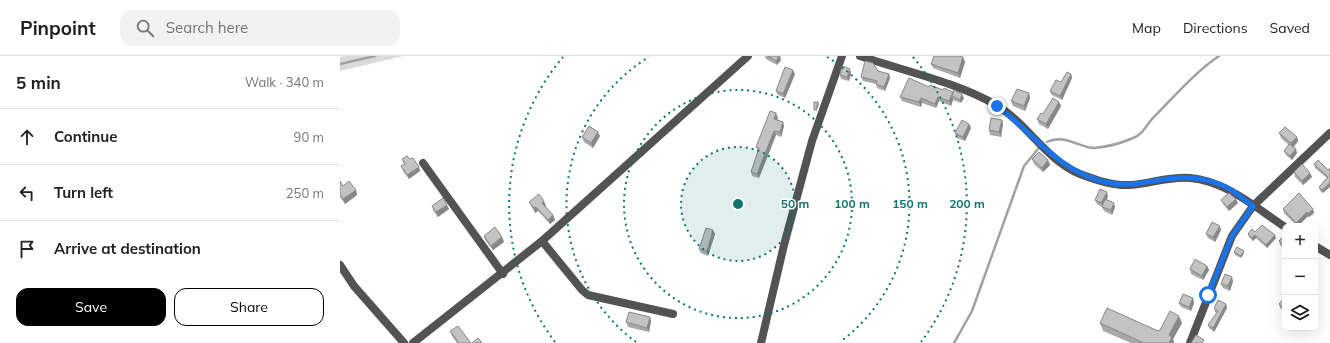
<!DOCTYPE html>
<html lang="en">
<head>
<meta charset="utf-8">
<style>
  :root { --surface:#fff; --page:#f2f2f2; --text:#202124; --muted:#757577; --line:#e0e0e0; --accent:#000 }
  body { margin:0; font-family:Mulish,sans-serif; background:var(--page); color:var(--text) }
  .controls { position:absolute; right:12px; bottom:12px; display:grid; overflow:hidden; border-radius:8px; box-shadow:0 4px 16px #0002 }
  .controls button { width:36px; height:36px; display:grid; place-items:center; padding:0; border:0; border-bottom:1px solid var(--line); background:var(--surface); color:var(--text); font:20px sans-serif }
  .stop { position:absolute; width:12px; height:12px; margin:-9px; border:3px solid #1a73e8; border-radius:50%; background:#fff }
  .stop.end { background:#1a73e8; border-color:#fff; box-shadow:0 1px 4px #0008 }
  .list { margin:0; padding:0; list-style:none }
  h2 { display:flex; justify-content:space-between; align-items:center; height:52px; margin:0; padding:0 16px; font-size:17px }
  h2 small { font-size:13px; font-weight:400; color:var(--muted) }
  .list li { display:grid; grid-template-columns:26px 1fr auto; gap:12px; align-items:center; box-sizing:border-box; height:56px; padding:0 16px; border-top:1px solid var(--line) }
  .list b { display:block; font-size:15px; white-space:nowrap }
  .list em { font-size:13px; font-style:normal; color:var(--muted) }
  .actions { display:flex; gap:8px; padding:12px 16px }
  .actions a { flex:1; padding:9px 0; border:1px solid var(--accent); border-radius:12px; text-align:center; font-size:14px; color:var(--accent) }
  .actions .main { background:var(--accent); color:#fff }
  .icon { flex:none; width:22px; height:22px; fill:none; stroke:currentColor; stroke-width:2; stroke-linecap:round; stroke-linejoin:round }
  .map { position:relative; flex:none; width:990px; height:287px; overflow:hidden }
  header { display:flex; align-items:center; gap:24px; box-sizing:border-box; height:56px; padding:0 20px; background:var(--surface); border-bottom:1px solid var(--line) }
  header strong { font-size:19px }
  nav { display:flex; gap:22px; margin-inline-start:auto; font-size:14px }
  .search { width:280px; height:36px; background:var(--page); display:flex; align-items:center; gap:10px; box-sizing:border-box; padding:0 14px; border-radius:12px; color:var(--muted); font-size:15px }
  main { display:flex }
  aside { flex:1; background:var(--surface) }
  .map>svg:first-child { display:block }
</style>
</head>
<body>
<header>
<strong>Pinpoint</strong>
<div class="search"><svg class="icon" aria-label="search" viewBox="0 0 24 24"><circle cx="10" cy="10" r="6"/><path d="M15 15l6 6"/></svg>Search here</div>
<nav><a>Map</a><a>Directions</a><a>Saved</a></nav>
</header>
<main>
<aside>
<h2>5 min<small>Walk · 340 m</small></h2>
<ul class="list">
<li><svg class="icon" aria-label="ahead" viewBox="0 0 24 24"><path d="M12 20V5M6 11l6-6 6 6"/></svg><div><b>Continue</b></div><em>90 m</em></li>
<li><svg class="icon" aria-label="left" viewBox="0 0 24 24"><path d="M17 20v-9H6M10 6l-5 5 5 5"/></svg><div><b>Turn left</b></div><em>250 m</em></li>
<li><svg class="icon" aria-label="arrive" viewBox="0 0 24 24"><path d="M6 21V4h12l-3 4 3 4H6"/></svg><div><b>Arrive at destination</b></div></li>
</ul>
<div class="actions"><a class="main">Save</a><a>Share</a></div>
</aside>
<div class="map">
<svg width="990" height="287" viewBox="0 0 990 287">
  <rect width="100%" height="100%" fill="#fff"/>
  <path fill="#dadada" d="M6 0H63L0 15V1Z"/>
  <g fill="none" stroke-linecap="round" stroke-linejoin="round">
    <path stroke="#a1a1a1" stroke-width="2.5" d="M0 8 35 0
      M707 86C724 77 740 92 754 92 766 91 782 87 793 82 803 78 806 70 812 63 834 41 854 17 879 0
      M614 287 632 255 684 110 698 93"/>
    <path stroke="#535353" stroke-width="8" d="M520 0C564 15 616 26 656 49 687 67 706 104 740 118 756 124 773 130 790 129 810 128 829 120 850 122 886 125 915 151 945 171
      M83 107 163 218
      M202 185 242 234 248 239 333 258
      M975 190 990 199
      M0 209 14 230 64 287
      M73 287 202 185 408 0
      M421 287 444 189 472 85 502 0
      M850 287 892 180 913 150 990 77"/>
  </g>
  <path fill="#a8a8a8" d="M425 0H440L441 4 437 9 426 3Z
    M623 1 625 6 620 22 593 12 591 8Z
    M538 15 549 18 550 22 545 35 537 32 536 28 523 25 521 21Z
    M511 17 509 25 501 23 500 19Z
    M455 18 445 42 438 39 436 35Z
    M731 18 732 22 722 44 712 39 710 35Z
    M589 31 613 37 624 42 621 47 613 44 611 50 599 45 596 52 582 47 581 51 562 45 560 41Z
    M689 37 690 42 685 55 673 50 671 45Z
    M719 46 721 50 708 73 699 68 697 63Z
    M438 62 437 64 443 66 444 70 441 81 436 79 419 122 412 120 411 116 418 95 416 91Z
    M662 64 663 68 661 81 650 79 649 74Z
    M629 68 631 72 625 85 617 82 615 77Z
    M939 77 957 81 958 85 953 91 957 97 952 104 946 99 944 95 949 89 941 82Z
    M260 80 253 92 244 86 242 81Z
    M62 103H70L79 111 80 115 69 123 63 115 61 110 64 108Z
    M692 103 708 104 710 109 703 116 694 108Z
    M974 108 988 114 990 112 983 137 980 135 979 131 987 122 975 112Z
    M954 116 970 117 972 121 963 129 955 121Z
    M0 125 3 130 16 134 17 139 5 148 0 141Z
    M768 140 767 144 775 151 772 159 764 155 762 151 757 148 755 144Z
    M881 144 898 147 889 155 883 148Z
    M189 146 206 150H205L213 159 215 164 210 168 198 155 195 157 191 150Z
    M92 150 109 153 98 161 93 154Z
    M943 153H973L974 157 969 161 968 160 958 170H957L944 157Z
    M373 174 375 178 368 200 361 197 359 193Z
    M881 174 875 186 868 182 866 178Z
    M915 176 936 182 927 192 916 182 913 185 909 181 908 178Z
    M144 180 162 181 164 186 153 194 145 184Z
    M945 180V193L940 189 939 185Z
    M894 196 904 197 901 202 895 199Z
    M867 210 869 214 863 224 851 218 850 213Z
    M893 225 890 235 883 232 881 228Z
    M945 241V256L940 252 939 248Z
    M853 242 854 247 851 255 841 251 839 247Z
    M886 248 887 252 874 276 869 272 868 269 877 257 875 256 874 252Z
    M310 261 311 265 309 276 288 271 286 266Z
    M760 267 818 275 842 267 833 283 834 287H791L763 275Z
    M110 275 131 287H117L112 280Z"/>
  <path fill="#888" d="M439 0H440L441 4 437 9 436 5Z
    M623 1 625 6 620 22 618 17Z
    M510 13 511 17 509 25 507 21Z
    M453 14 455 18 445 42 443 38Z
    M549 18 550 22 545 35 544 31Z
    M731 18 732 22 722 44 720 40Z
    M613 36 614 40H612L613 44 611 50 609 45Z
    M689 37 690 42 685 55 684 50Z
    M622 38 624 42 621 47 620 44Z
    M598 41 599 45 596 52 595 48Z
    M581 42 582 47 581 51 579 46Z
    M478 46 479 48 476 56V54Z
    M719 46 721 50 708 73 706 68Z
    M436 57 438 62 436 67 434 63Z
    M662 64 663 68 661 81 659 76Z
    M443 66 444 70 441 81 440 76Z
    M629 68 631 72 625 85 623 81Z
    M434 75 436 79 419 122 417 118Z
    M258 76 260 80 253 92 251 87Z
    M957 81 958 85 953 92 951 87Z
    M956 93 957 97 952 104 950 100Z
    M708 104 710 109 703 116 702 112Z
    M79 111 80 115 69 123 67 119Z
    M970 117 972 121 963 129 962 125Z
    M990 127V131L983 137 982 134Z
    M16 134 17 139 5 148 3 143Z
    M767 136 768 140 763 151 761 147Z
    M896 143 898 147 889 155 887 151Z
    M204 145 206 150 203 152 202 147Z
    M774 147 775 151 772 159 771 154Z
    M107 149 109 153 98 161 96 156Z
    M196 151 198 155 195 157 194 152Z
    M973 153 974 157 969 161 968 158Z
    M967 156 968 160 958 170H957L956 167Z
    M213 159 215 164 210 168 208 164Z
    M880 170 881 174 875 186 873 181Z
    M373 174 375 178 368 200 367 195Z
    M915 179 916 182 913 185 912 182Z
    M935 179 936 182 927 192 926 189Z
    M162 181 164 186 153 194 151 190Z
    M904 195V197L901 202V200Z
    M867 210 869 214 863 224 862 220Z
    M892 221 893 225 890 235 888 230Z
    M853 242 854 247 851 255 849 251Z
    M886 248 887 252 874 276 873 272Z
    M839 260 842 267 833 283 834 287H829V279Z
    M310 261 311 265 309 276 307 272Z"/>
  <path fill="#c3c3c3" stroke="#888" d="M428 0H439L436 5Z
    M594 0H618L623 1 618 17 591 8Z
    M525 5 533 7 538 15 549 18 544 31 536 28 537 25 521 21Z
    M502 10 510 13 507 21 500 19Z
    M445 11 453 14 443 38 436 35Z
    M727 16 731 18 720 40 710 35 716 24 721 26Z
    M569 22 589 31 590 29 603 34 604 32 613 36 609 45 598 41 595 48 581 42 579 46 560 41Z
    M677 33 689 37 684 50 671 45Z
    M614 34 622 38 620 44 612 40Z
    M713 42 719 46 706 68 697 63 701 57 703 58Z
    M474 46H478L476 54H474Z
    M430 55 436 57 434 63 443 66 440 76 434 75 417 118 411 116 419 92 416 91Z
    M651 62 662 64 659 76 649 74Z
    M622 64 629 68 623 81 615 77Z
    M249 70 258 76 251 87 242 81Z
    M945 71 957 81 951 87 939 77Z
    M949 88 956 93 950 100 944 95Z
    M699 96 708 104 702 112 692 103Z
    M67 100 70 103 73 102 79 111 67 119 61 110 65 108 62 103Z
    M978 104 988 114 990 112V127L982 134 979 131 988 121 974 108Z
    M962 108 970 117 962 125 954 116Z
    M0 125 3 130 9 125 16 134 3 143 0 138Z
    M760 133 767 136 761 147 755 144Z
    M889 137 896 143 887 151 881 144Z
    M959 137 973 153 968 158 967 156 956 167 943 153Z
    M199 138 204 145 202 147 213 159 208 164 196 151 194 152 189 146Z
    M103 142 107 149 96 156 92 150Z
    M765 143 774 147 771 154 762 151Z
    M872 166 880 170 873 181 866 178Z
    M922 169 935 179 926 189 915 179 912 182 908 178 912 173 915 176Z
    M155 171 162 181 151 190 144 180Z
    M366 172 373 174 367 195 359 193Z
    M944 179 945 180V190L939 185Z
    M897 191 904 195 901 200 894 196Z
    M855 203 867 210 862 220 850 213Z
    M885 218 892 221 888 230 881 228Z
    M843 238 853 242 849 251 839 247Z
    M945 241V253L939 248Z
    M878 244 886 248 873 272 868 269 878 255 874 252Z
    M767 252 818 275 820 274 830 255 839 260 829 279 832 281 829 287H804L760 267Z
    M289 256 310 261 307 272 286 266Z
    M118 270 131 287H119L110 275Z
    M856 279 864 284 862 287H851Z
    M138 282 142 287H132Z"/>
  <g fill="none" stroke-linecap="round" stroke-linejoin="round">
    <path stroke="#1a73e8" stroke-width="5" d="M657 50C691 75 716 112 758 124 790 134 806 124 836 122 851 120 872 124 886 131 896 136 904 144 913 150L892 180 868 239"/>
  </g>
  <circle cx="398" cy="148" r="57" fill="#0f766e" fill-opacity=".12"/>
  <g fill="none" stroke="#0f766e" stroke-width="2" stroke-dasharray="2 4">
    <circle cx="398" cy="148" r="57"/>
    <circle cx="398" cy="148" r="114"/>
    <path d="M296 286A172 172 0 0 1 309 1M487 1A172 172 0 0 1 500 286"/>
    <path d="M215 286A229 229 0 0 1 223 1M573 1A229 229 0 0 1 581 286"/>
  </g>
  <circle cx="398" cy="148" r="6" fill="#0f766e" stroke="#fff" stroke-width="2"/>
  <g font-size="12" text-anchor="middle" font-weight="bold" fill="#0f766e" stroke="#fff" stroke-width="3" stroke-linejoin="round" paint-order="stroke">
    <text x="455" y="152">50 m</text>
    <text x="512" y="152">100 m</text>
    <text x="570" y="152">150 m</text>
    <text x="627" y="152">200 m</text>
  </g>
</svg>
<div class="controls">
<button>+</button>
<button>−</button>
<button><svg class="icon" aria-label="layers" viewBox="0 0 24 24"><path d="M12 4l9 5-9 5-9-5zM3 14l9 5 9-5"/></svg></button>
</div>
<div class="stop" style="left:868px;top:239px"></div>
<div class="stop end" style="left:657px;top:50px"></div>
</div>
</main>
</body>
</html>
